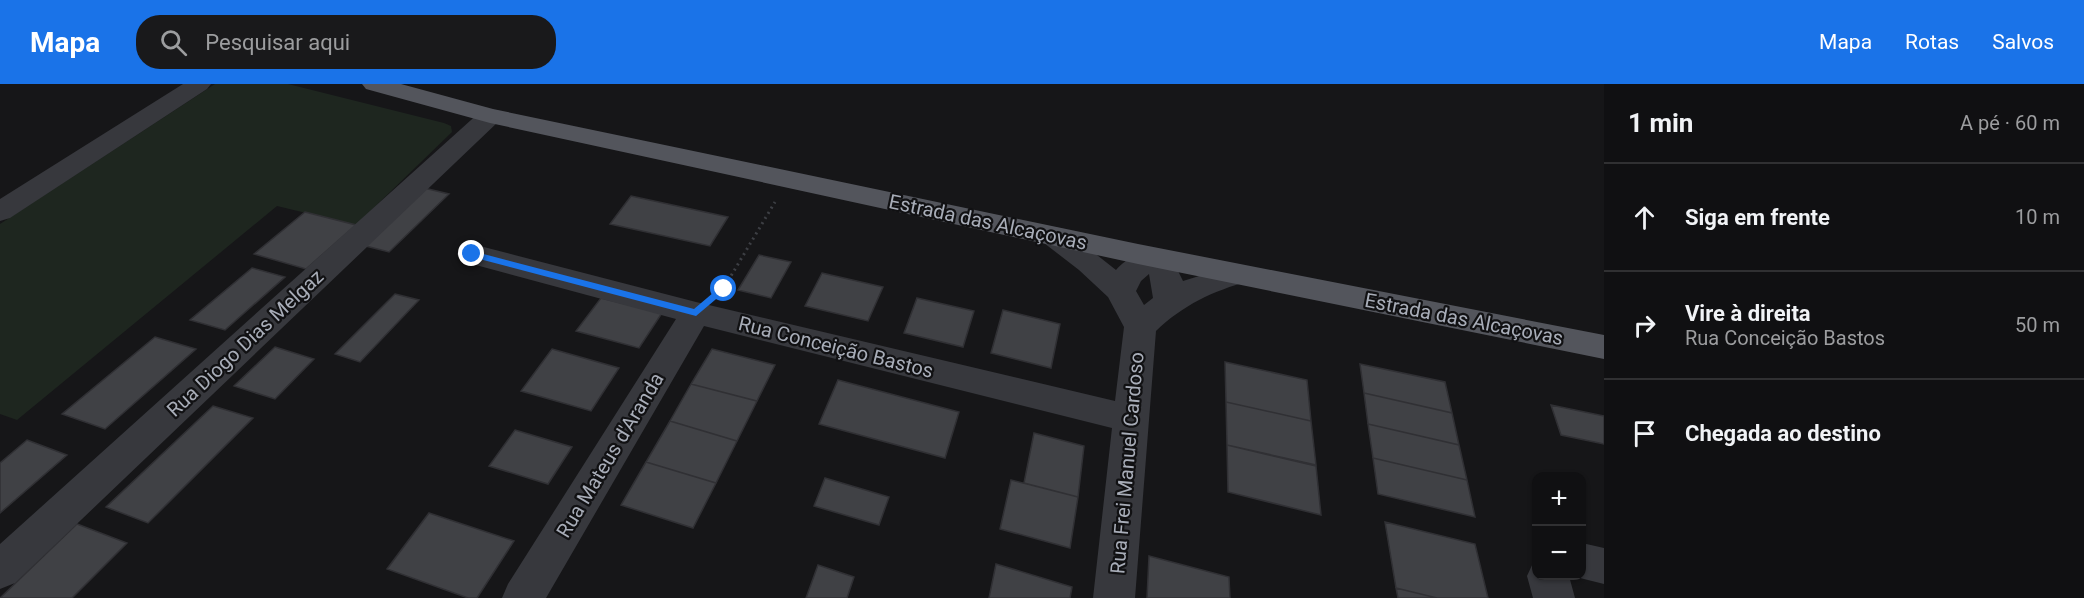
<!DOCTYPE html>
<html lang="pt">
<head>
<meta charset="utf-8">
<style>
  :root { --surface:#101012; --page:#19191b; --text:#f1f3f6; --muted:#9c9d9f; --line:#303032; --accent:#1a73e8 }
  body { margin:0; font-family:Roboto,sans-serif; background:var(--page); color:var(--text) }
  .controls { position:absolute; right:18px; bottom:18px; display:grid; overflow:hidden; border-radius:12px; box-shadow:0 2px 4px #0004 }
  .controls button { width:54px; height:54px; display:grid; place-items:center; padding:0; border:0; border-bottom:2px solid var(--line); background:var(--surface); color:var(--text); font:30px sans-serif }
  .stop { position:absolute; width:18px; height:18px; margin:-14px; border:4px solid #1a73e8; border-radius:50%; background:#fff }
  .stop.end { background:#1a73e8; border-color:#fff; box-shadow:0 2px 6px #0008 }
  .list { margin:0; padding:0; list-style:none }
  h2 { display:flex; justify-content:space-between; align-items:center; height:78px; margin:0; padding:0 24px; font-size:26px }
  h2 small { font-size:20px; font-weight:400; color:var(--muted) }
  .list li { display:grid; grid-template-columns:39px 1fr auto; gap:18px; align-items:center; box-sizing:border-box; height:108px; padding:0 24px; border-top:2px solid var(--line) }
  .list b { display:block; font-size:22px; white-space:nowrap }
  .list p { margin:0; font-size:20px; white-space:nowrap; color:var(--muted) }
  .list em { font-size:20px; font-style:normal; color:var(--muted) }
  .icon { flex:none; width:33px; height:33px; fill:none; stroke:currentColor; stroke-width:2; stroke-linecap:round; stroke-linejoin:round }
  .map { position:relative; flex:none; width:1604px; height:514px; overflow:hidden }
  header { display:flex; align-items:center; gap:36px; box-sizing:border-box; height:84px; padding:0 30px; background:var(--accent); color:#fff }
  header strong { font-size:28px }
  nav { display:flex; gap:33px; margin-inline-start:auto; font-size:21px }
  .search { width:420px; height:54px; background:var(--page); display:flex; align-items:center; gap:15px; box-sizing:border-box; padding:0 21px; border-radius:24px; color:var(--muted); font-size:22px }
  main { display:flex }
  aside { flex:1; background:var(--surface) }
  .map>svg:first-child { display:block }
</style>
</head>
<body>
<header>
<strong>Mapa</strong>
<div class="search"><svg class="icon" aria-label="search" viewBox="0 0 24 24"><circle cx="10" cy="10" r="6"/><path d="M15 15l6 6"/></svg>Pesquisar aqui</div>
<nav><a>Mapa</a><a>Rotas</a><a>Salvos</a></nav>
</header>
<main>
<div class="map">
<svg width="1604" height="514" viewBox="0 0 1604 514">
  <rect width="100%" height="100%" fill="#161618"/>
  <path fill="#1e261f" d="M215 0H288L444 39 451 42 452 48 356 141 277 122 17 336 0 330V140Z"/>
  <path fill="#404145" stroke="#303034" stroke-width="1.5" d="M424 104 449 110 389 168 362 161Z
    M631 112 728 133 710 162 610 140Z
    M305 128 356 141 306 185 254 170Z
    M759 171 791 178 771 214 738 206Z
    M252 184 285 193 225 246 190 236Z
    M822 189 883 203 868 237 805 222Z
    M395 210 419 216 360 278 335 270Z
    M601 214 662 229 639 264 576 247Z
    M917 214 974 227 963 263 904 249Z
    M1003 226 1060 240 1051 284 991 269Z
    M155 253 196 265 105 345 62 330Z
    M275 263 314 275 275 315 234 302Z
    M552 265 619 284 591 327 521 307Z
    M712 265 775 281 757 317 691 300Z
    M1225 278 1307 296 1311 337 1226 318Z
    M1360 280 1445 298 1452 329 1364 309Z
    M838 296 959 328 945 374 819 340Z
    M691 300 757 317 737 357 670 337Z
    M1364 309 1452 329 1459 361 1368 340Z
    M1226 318 1311 337 1316 381 1227 361Z
    M1551 321 1604 332V360L1561 351Z
    M213 322 253 334 148 439 106 423Z
    M670 337 737 357 716 399 646 378Z
    M1368 340 1459 361 1467 396 1373 374Z
    M515 346 572 363 548 400 489 382Z
    M1034 349 1084 362 1078 413 1024 399Z
    M27 356 67 371 0 429V379Z
    M1227 361 1316 382 1321 431 1228 408Z
    M1373 374 1467 396 1475 433 1378 410Z
    M646 378 716 399 693 444 621 421Z
    M825 394 889 413 879 441 814 422Z
    M1011 396 1078 413 1070 464 1000 445Z
    M429 429 514 457 477 514H468L387 485Z
    M1385 438 1475 460 1488 514H1437L1396 504Z
    M77 440 127 459 72 514H0Z
    M1149 472 1229 493 1230 514H1147Z
    M996 480 1072 503 1070 514H989Z
    M818 481 854 493 847 514H806Z
    M1396 504 1437 514H1398Z"/>
  <g fill="none" stroke-linecap="round" stroke-linejoin="round">
    <path stroke="#3d3f44" stroke-width="3" stroke-dasharray="2 4" stroke-linecap="butt" d="M722 207 775 118"/>
    <path fill="#37383d" fill-rule="evenodd" d="M183 0H211L207 5 10 134 0 137V115Z
      M490 25 499 27 502 32 499 37 15 499 0 505V460L481 27Z
      M1054 143 1064 145 1116 186C1128 172 1149 162 1168 167L1183 197 1238 180 1249 183 1253 190 1249 197C1213 207 1183 221 1156 247L1135 514H1093L1112 344 704 242 546 514H502L508 500 676 235 461 177 457 170 461 163 472 160 696 218 1115 317 1124 243 1108 213 1079 186 1044 159 1039 152 1044 145ZM1149 190 1153 214 1144 221 1136 207 1141 197Z
      M1582 459 1604 464V500L1572 492H1582Z
      M1536 478V492H1569L1575 514H1533L1527 492 1533 479Z"/>
    <path fill="#53555c" fill-rule="evenodd" d="M362 0H401L493 25 1138 160 1604 251V275L1138 180 490 39 366 5Z"/>
  </g>
  <path fill="#1a73e8" d="M472 167 694 225 720 203 728 205 696 232 468 172 467 170Z"/>
  <g text-anchor="middle" dominant-baseline="central" stroke-width="4.5" stroke-linejoin="round" paint-order="stroke">
    <g font-size="20" fill="#a8adb8" stroke="#111113">
      <text transform="translate(988 138) rotate(12)">Estrada das Alcaçovas</text>
      <text transform="translate(1464 235) rotate(11)">Estrada das Alcaçovas</text>
      <text transform="translate(245 259) rotate(-43)">Rua Diogo Dias Melgaz</text>
      <text transform="translate(836 263) rotate(14)">Rua Conceição Bastos</text>
      <text transform="translate(610 371) rotate(-59)">Rua Mateus d'Aranda</text>
      <text transform="translate(1127 379) rotate(-85)">Rua Frei Manuel Cardoso</text>
    </g>
  </g>
</svg>
<div class="controls">
<button>+</button>
<button>−</button>
</div>
<div class="stop" style="left:724px;top:205px"></div>
<div class="stop end" style="left:472px;top:170px"></div>
</div>
<aside>
<h2>1 min<small>A pé · 60 m</small></h2>
<ul class="list">
<li><svg class="icon" aria-label="ahead" viewBox="0 0 24 24"><path d="M12 20V5M6 11l6-6 6 6"/></svg><div><b>Siga em frente</b></div><em>10 m</em></li>
<li><svg class="icon" aria-label="right" viewBox="0 0 24 24"><path d="M7 20v-9h11M14 6l5 5-5 5"/></svg><div><b>Vire à direita</b><p>Rua Conceição Bastos</p></div><em>50 m</em></li>
<li><svg class="icon" aria-label="arrive" viewBox="0 0 24 24"><path d="M6 21V4h12l-3 4 3 4H6"/></svg><div><b>Chegada ao destino</b></div></li>
</ul>
</aside>
</main>
</body>
</html>
